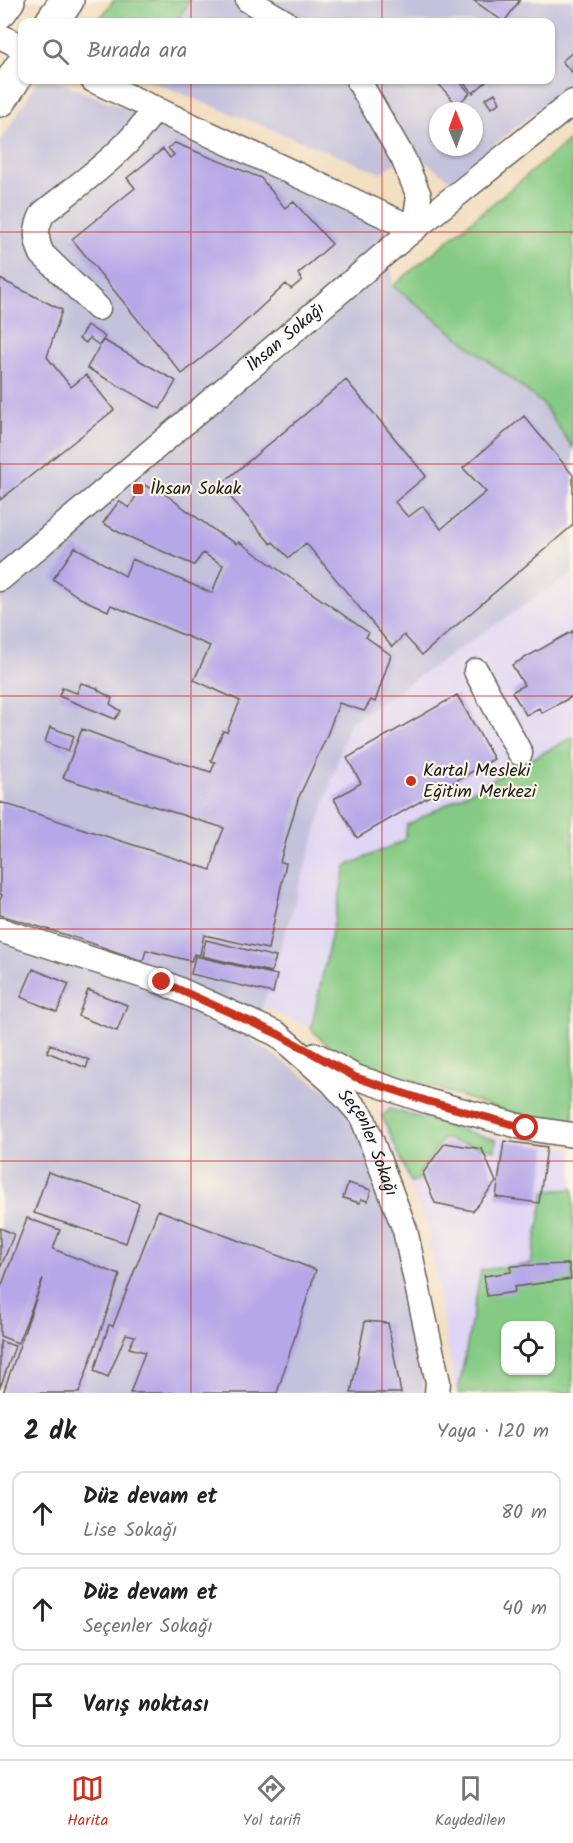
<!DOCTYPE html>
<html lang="tr">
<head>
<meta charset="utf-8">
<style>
  :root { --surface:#fff; --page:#f2f2f2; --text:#222; --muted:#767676; --line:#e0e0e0; --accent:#c8321e }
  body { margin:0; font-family:Kalam,sans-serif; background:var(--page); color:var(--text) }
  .controls { position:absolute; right:18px; bottom:18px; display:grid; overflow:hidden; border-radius:12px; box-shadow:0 2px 4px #0004 }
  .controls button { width:54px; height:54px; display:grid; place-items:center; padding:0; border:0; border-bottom:2px solid var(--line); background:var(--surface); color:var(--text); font:30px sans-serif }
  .compass { position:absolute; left:429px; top:102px; width:54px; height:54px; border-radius:50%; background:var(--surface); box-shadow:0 2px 4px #0004; rotate:359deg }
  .stop { position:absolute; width:18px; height:18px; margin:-14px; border:4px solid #c8321e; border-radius:50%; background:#fff }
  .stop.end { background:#c8321e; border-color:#fff; box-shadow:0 2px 6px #0008 }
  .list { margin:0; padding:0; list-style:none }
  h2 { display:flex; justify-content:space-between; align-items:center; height:78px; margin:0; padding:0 24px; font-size:26px }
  h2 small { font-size:20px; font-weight:400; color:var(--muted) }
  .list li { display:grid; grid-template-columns:39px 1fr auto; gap:18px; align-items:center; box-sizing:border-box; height:84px; margin:0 12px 12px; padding:0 12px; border:2px solid var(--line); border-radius:12px }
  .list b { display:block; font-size:22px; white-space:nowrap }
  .list p { margin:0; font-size:20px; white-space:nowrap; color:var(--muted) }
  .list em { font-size:20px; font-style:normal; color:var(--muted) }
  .icon { flex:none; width:33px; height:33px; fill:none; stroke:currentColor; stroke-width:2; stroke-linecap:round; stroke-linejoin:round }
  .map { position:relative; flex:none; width:573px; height:1393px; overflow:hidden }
  .search { position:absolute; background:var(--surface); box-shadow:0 2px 4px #0004; left:18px; right:18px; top:18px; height:66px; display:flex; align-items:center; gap:15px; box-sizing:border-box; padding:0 21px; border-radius:12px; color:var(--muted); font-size:22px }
  .sheet { height:366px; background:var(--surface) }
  nav { display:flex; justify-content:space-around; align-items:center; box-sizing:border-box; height:84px; border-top:2px solid var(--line); background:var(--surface); font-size:16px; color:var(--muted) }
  nav a { display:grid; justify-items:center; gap:3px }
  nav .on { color:var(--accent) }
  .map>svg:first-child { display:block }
</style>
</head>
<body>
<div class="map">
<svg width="573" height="1393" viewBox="0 0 573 1393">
  <rect width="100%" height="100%" fill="#fcf5e5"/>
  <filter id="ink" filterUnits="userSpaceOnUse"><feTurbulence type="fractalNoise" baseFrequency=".0167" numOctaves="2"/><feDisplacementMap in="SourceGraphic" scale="12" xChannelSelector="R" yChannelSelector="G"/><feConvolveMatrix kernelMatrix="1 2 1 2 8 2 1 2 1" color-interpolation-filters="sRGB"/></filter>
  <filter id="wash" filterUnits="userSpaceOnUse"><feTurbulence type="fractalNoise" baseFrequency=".008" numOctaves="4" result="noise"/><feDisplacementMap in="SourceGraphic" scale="24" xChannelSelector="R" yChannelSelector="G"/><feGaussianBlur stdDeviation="1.35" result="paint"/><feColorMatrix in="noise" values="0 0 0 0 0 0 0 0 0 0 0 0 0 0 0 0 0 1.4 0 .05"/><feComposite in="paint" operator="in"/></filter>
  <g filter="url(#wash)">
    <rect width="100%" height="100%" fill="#f3dfc2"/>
    <path fill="#dfd5f5" d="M573 573V737L407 825 405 840 346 866 311 1029 263 1006 349 723Z
      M387 1104 494 1136 573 1150V1189L545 1191 531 1264 481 1270 458 1393H456L426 1223 378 1114Z"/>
    <path fill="#c3c1db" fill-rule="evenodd" d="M190 0H573V81L451 180 411 152 381 173 147 80H550V22H175ZM438 111H474V147H438Z
      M38 80H54L387 214 393 286 542 403 573 448V573L349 723 263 1006 249 1038 357 1112 404 1214 424 1381 423 1393H0V142Z"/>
    <path fill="#85ca84" stroke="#507350" stroke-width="1.5" fill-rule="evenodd" d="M114 0H190L175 22H97Z
      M573 137V448L542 403 393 286Z
      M573 737V1123L511 1113 408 1079 334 1050 322 1040 311 1029 346 866 405 840 407 825Z
      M390 1109 496 1140 495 1150 443 1139 420 1173 422 1179 411 1182 382 1116Z
      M573 1189V1393H458L481 1270 531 1264 545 1191ZM506 1326H550V1370H506Z"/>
    <g id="blocks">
      <path fill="#b5a8e8" d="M473 0H520L504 22Z
        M573 52V70L571 72 562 61Z
        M435 80H458L470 93 457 105Z
        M461 80H488L473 93Z
        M495 93 500 103 491 108 485 99Z
        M175 143 261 178 285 208 293 201 332 244 298 274 302 280 291 289 286 284 235 331 182 374 72 239 135 188 127 178 163 149 170 158 174 155 168 148Z
        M0 279 62 310 47 357 71 387 86 375 114 410 0 500Z
        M87 325 105 337 99 345 89 338 86 343 79 339Z
        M103 340 176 381 160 409 87 368Z
        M346 380 426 476 395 502 408 517 423 506 441 529 486 492 463 468 524 416 573 475V525L422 655 404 635 392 647 306 543 289 558 273 542 271 544 220 485Z
        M143 484 156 492 158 489 218 533 237 544 239 542 369 633 366 637 391 655 375 702 371 700 364 711 339 703 326 738 298 799 280 862 286 863 268 949 204 935 200 955 194 954 191 961 146 950 143 961 73 937 0 915V900L2 895 0 894V802L211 870 217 846 224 828 63 778 82 729 133 748 211 772 215 762 211 761 223 731 227 732 240 701 194 680 210 646 111 605 108 611 80 598 53 579 75 547 125 576 132 559 212 593 223 565 203 553 194 565 120 533 103 523 119 501 129 508Z
        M573 631V696L542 713 539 708 526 715 512 692 524 685 512 665Z
        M81 683 97 688 99 691 112 698 110 704 121 711 115 719 59 696 62 688 77 693Z
        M457 695 494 759 357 838 334 799 361 783 347 758Z
        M50 727 74 736 68 751 45 742Z
        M206 940 276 957 271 972 202 956Z
        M195 956 277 975 273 993 191 974Z
        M33 969 69 984 57 1012 21 997Z
        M88 990 127 1005 117 1031 78 1016Z
        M50 1044 89 1060 86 1068 47 1052Z
        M504 1141 547 1147 539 1203 496 1197Z
        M445 1143 482 1149 496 1182 473 1211 435 1203 423 1173Z
        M48 1172 139 1203 126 1243 34 1213Z
        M348 1183 371 1190 368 1201 361 1199 360 1203 343 1198Z
        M158 1210 316 1270 277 1393H130L145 1352 129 1348 135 1336 126 1334 108 1377 94 1371 109 1325 113 1326Z
        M27 1218 60 1230 53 1249 120 1275 79 1393H3L43 1279 18 1343 0 1336V1290Z
        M0 1228 14 1234 0 1269Z
        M569 1264 571 1279 514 1287 515 1292 487 1296 484 1276 511 1272 510 1266Z
        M365 1321 388 1323 401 1393H351Z
        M0 1341 15 1346 0 1388Z"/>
    </g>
  </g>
  <g filter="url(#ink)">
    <use href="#blocks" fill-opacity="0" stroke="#676056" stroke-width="1.5"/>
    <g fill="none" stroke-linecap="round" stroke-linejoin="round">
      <g stroke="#676056" stroke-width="27">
        <g id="minor">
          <path d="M248 0 285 22"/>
          <path d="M0 36 22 47"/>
          <path d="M93 80 414 229"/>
          <path d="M358 80 403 158 419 196 414 229"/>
          <path d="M98 308 42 254C35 239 35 228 43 213 83 181 127 152 155 108"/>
          <path id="s1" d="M0 579 414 229 573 102"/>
          <path d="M476 671 520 753"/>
          <path id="s2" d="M0 930 162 982 277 1034 332 1082 362 1116 405 1230 438 1382 437 1393"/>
          <path d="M316 1055 355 1077 427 1101 526 1128 573 1135"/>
        </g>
      </g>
      <g stroke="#676056" stroke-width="36">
        <path id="highway" d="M0 11 8 0
          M52 22 67 0
          M0 100 22 66"/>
      </g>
      <use href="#minor" stroke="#fff" stroke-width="24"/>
      <use href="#highway" stroke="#fff" stroke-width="33"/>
    </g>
  </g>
  <g fill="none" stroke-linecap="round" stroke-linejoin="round" filter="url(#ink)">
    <path stroke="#c8321e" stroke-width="8" d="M162 982 278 1034 355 1077 427 1101 526 1128"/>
  </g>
  <path fill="none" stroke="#d62828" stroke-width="1.5" stroke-opacity="0.55" d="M191 0V22M382 0V22M191 80V1393M382 80V1393M0 232H573M0 464H573M0 696H573M0 929H573M0 1161H573"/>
  <g fill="#c8321e" stroke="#fcf5e5" stroke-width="2">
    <rect x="132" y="483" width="12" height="12" rx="3"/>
    <circle cx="411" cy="781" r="6"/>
  </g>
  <g text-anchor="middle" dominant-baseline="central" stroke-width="4.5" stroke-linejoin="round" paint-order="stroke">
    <g font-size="18" fill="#1c1c1c" stroke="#fcf5e5">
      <text stroke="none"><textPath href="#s1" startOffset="374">İhsan Sokağı</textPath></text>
      <text stroke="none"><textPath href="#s2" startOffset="441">Seçenler Sokağı</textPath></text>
    </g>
    <g font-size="18" fill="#1c1c1c" stroke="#fcf5e5" text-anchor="start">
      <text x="150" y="489">İhsan Sokak</text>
      <text x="423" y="771">Kartal Mesleki<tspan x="423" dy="21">Eğitim Merkezi</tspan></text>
    </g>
  </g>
</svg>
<div class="controls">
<button><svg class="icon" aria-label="locate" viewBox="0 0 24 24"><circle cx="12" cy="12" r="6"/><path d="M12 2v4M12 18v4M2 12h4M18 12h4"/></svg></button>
</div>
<svg class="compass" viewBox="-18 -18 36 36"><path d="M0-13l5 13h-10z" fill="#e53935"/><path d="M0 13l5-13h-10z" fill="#767676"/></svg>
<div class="stop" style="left:526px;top:1128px"></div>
<div class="stop end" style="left:162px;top:982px"></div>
<div class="search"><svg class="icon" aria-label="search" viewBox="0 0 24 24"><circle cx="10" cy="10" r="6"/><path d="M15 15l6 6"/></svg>Burada ara</div>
</div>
<section class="sheet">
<h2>2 dk<small>Yaya · 120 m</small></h2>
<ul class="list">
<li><svg class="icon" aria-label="ahead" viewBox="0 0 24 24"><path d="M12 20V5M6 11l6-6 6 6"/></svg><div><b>Düz devam et</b><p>Lise Sokağı</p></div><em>80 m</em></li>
<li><svg class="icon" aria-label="ahead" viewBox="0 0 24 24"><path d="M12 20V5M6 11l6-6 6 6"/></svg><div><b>Düz devam et</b><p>Seçenler Sokağı</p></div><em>40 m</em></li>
<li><svg class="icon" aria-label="arrive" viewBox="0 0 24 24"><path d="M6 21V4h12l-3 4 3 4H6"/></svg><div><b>Varış noktası</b></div></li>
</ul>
</section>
<nav>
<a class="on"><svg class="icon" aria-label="map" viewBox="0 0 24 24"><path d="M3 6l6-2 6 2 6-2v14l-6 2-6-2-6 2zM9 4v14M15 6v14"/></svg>Harita</a>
<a><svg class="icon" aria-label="directions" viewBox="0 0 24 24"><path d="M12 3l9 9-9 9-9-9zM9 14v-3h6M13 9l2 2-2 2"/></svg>Yol tarifi</a>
<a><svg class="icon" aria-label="saved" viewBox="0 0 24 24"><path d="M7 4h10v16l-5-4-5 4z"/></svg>Kaydedilen</a>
</nav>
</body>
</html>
